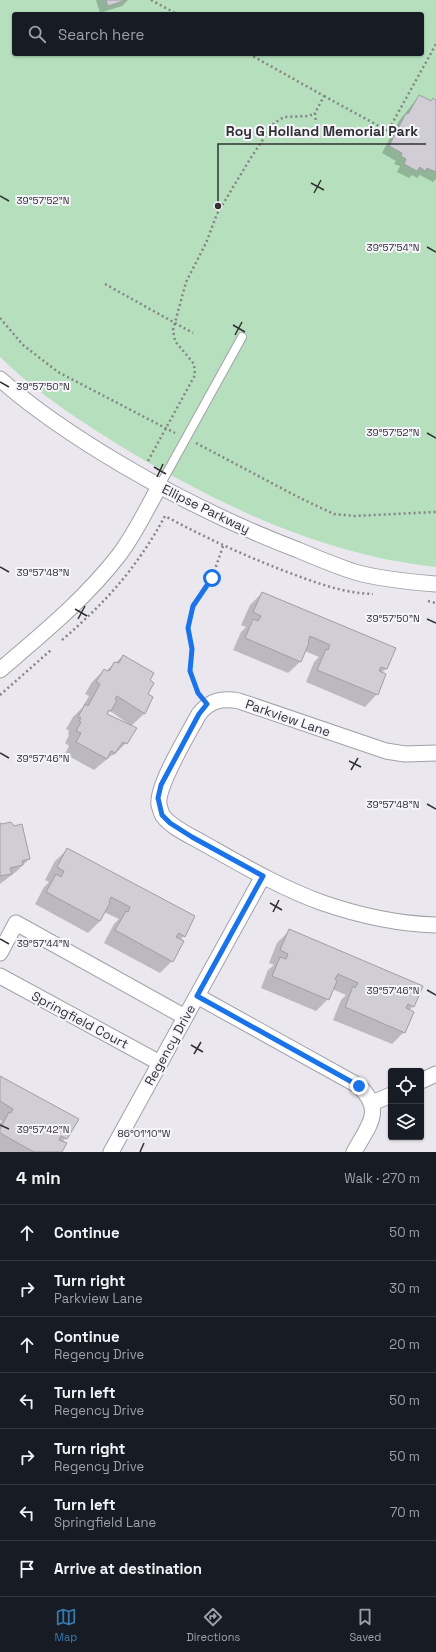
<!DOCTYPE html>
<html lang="en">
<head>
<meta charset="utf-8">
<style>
  :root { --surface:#171b24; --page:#242831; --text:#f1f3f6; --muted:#9ea1a6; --line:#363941; --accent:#3579af }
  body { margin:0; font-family:"Space Grotesk",sans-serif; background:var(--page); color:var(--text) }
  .controls { position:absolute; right:12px; bottom:12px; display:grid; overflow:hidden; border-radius:4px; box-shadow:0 1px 3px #0004 }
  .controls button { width:36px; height:36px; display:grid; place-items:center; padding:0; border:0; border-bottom:1px solid var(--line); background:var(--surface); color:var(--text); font:20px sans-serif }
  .stop { position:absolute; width:12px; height:12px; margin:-9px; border:3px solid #1a73e8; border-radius:50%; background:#fff }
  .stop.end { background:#1a73e8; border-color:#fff; box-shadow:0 1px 4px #0008 }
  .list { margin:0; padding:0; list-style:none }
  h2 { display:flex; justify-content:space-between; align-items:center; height:52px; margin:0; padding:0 16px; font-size:17px }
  h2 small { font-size:13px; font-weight:400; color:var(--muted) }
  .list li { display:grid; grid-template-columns:26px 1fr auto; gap:12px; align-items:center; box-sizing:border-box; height:56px; padding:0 16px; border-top:1px solid var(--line) }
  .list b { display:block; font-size:15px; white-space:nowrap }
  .list p { margin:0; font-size:13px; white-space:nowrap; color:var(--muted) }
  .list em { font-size:13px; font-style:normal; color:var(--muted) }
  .icon { flex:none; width:22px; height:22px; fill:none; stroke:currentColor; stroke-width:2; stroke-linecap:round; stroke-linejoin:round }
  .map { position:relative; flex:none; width:436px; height:1152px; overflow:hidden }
  .search { position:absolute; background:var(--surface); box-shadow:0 1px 3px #0004; left:12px; right:12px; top:12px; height:44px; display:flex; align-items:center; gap:10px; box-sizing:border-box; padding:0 14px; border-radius:4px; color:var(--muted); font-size:15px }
  .sheet { height:444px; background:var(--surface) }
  nav { display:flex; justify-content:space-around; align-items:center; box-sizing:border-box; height:56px; border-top:1px solid var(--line); background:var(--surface); font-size:11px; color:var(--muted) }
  nav a { display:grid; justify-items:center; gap:2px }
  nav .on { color:var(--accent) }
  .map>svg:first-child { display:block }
</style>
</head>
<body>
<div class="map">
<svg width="436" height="1152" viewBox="0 0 436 1152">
  <rect width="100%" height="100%" fill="#eae7ef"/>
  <path fill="#b6e0bd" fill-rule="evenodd" d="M0 0H436V567C325 555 228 509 132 453 86 425 39 395 0 357ZM14 14H422V54H14Z"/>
  <path fill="#0003" fill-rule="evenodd" d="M96 0H128L122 6 100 13Z
    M419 96 430 102 436 101V179L433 182 420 175 417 178 412 175 409 178 397 172 400 166 394 164 396 161 382 153 399 121Z
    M262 593 394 648 386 669 381 673 377 694 365 707 306 682 314 662 319 657 305 651 301 661 288 673 233 650 241 632 246 627 241 625 250 605Z
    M123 656 149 681 147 694 152 697 144 714 131 726 126 743 114 755H112L94 770 65 754 69 746 65 743 69 735 68 734 69 731 66 729 73 717 82 708 89 696 85 694 92 682 104 670 106 671ZM110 711 130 725V726L106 715Z
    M0 824 29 859 17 871 0 884Z
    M68 849 184 936 180 940 172 961 160 973 104 943 114 924 119 919 104 912 100 921 88 933 35 904 44 887 49 882 45 880 55 861Z
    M289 931 413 1006 409 1011 404 1032 392 1044 333 1020 341 1000 346 995 332 989 328 999 316 1011 261 988 268 970 274 965 269 963 277 943Z
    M0 1077 66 1138 62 1142 61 1152H0V1123L2 1121 0 1120Z"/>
  <path fill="#d0cdd4" stroke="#a09ea5" d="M106 0H126L108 6Z
    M419 95 431 101 433 98 436 100V172L427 168 425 171 420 167 417 171 404 164 406 159 401 156 402 153 389 146 406 113 408 114Z
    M262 592 396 648 387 669 381 667 379 671 386 674 378 695 317 670 326 649 328 650 330 645 310 636 308 642 309 643 301 662 245 638 253 619 258 621 261 616 253 612Z
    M123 655 154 673 150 680 154 683 148 694 153 697 145 714 117 696 115 699 117 700 111 711 109 710 107 714 137 728 127 744 123 742 115 753 111 751 107 759 76 742 81 733 76 731 81 722 79 721 81 718 78 717 85 704 88 706 100 684 96 682 104 669 107 671 110 670 114 662 119 663Z
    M11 822 14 826 22 824 30 859 22 861 23 865 10 868 12 874 0 876V823L2 824Z
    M67 848 195 916 185 937 179 933 176 937 184 941 173 962 115 930 126 911 128 912 130 907 111 897 109 902 110 903 100 921 46 892 56 874 61 877 64 871 57 867Z
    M289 929 423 986 414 1007 408 1004 406 1008 414 1012 405 1033 345 1007 353 986 355 988 358 983 338 974 335 979 337 981 329 1000 272 976 280 957 286 959 288 954 280 950Z
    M0 1076 79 1119 67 1139 61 1136 59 1140 67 1143 62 1152H34L0 1133V1129L9 1112 11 1113 13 1109 0 1101Z"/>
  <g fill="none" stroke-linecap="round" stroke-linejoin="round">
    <g stroke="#a3a1a8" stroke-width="10">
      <path id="lane" d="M159 487 242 337"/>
    </g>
    <g stroke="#a3a1a8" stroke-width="17">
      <path id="street" d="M0 379C38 413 80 440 124 466 180 499 238 527 298 550 317 558 336 566 355 572 379 579 411 582 436 584
        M0 670C42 634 85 599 119 555 135 534 146 510 159 487
        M436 753 405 754 386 751 239 701C222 698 210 700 199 714 189 733 156 786 159 805 160 808 161 813 163 816 172 828 191 836 203 843 242 865 281 888 323 903 358 915 399 924 436 925
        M0 953 16 923 185 1017
        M0 976 160 1063
        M197 996 359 1086C385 1111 368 1126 354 1152
        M421 1081 436 1074
        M372 1103 391 1095
        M111 1152 263 876"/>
    </g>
    <path stroke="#858388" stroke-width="2.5" stroke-dasharray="2 3" stroke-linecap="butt" d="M151 0 177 14
      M249 54 324 96 315 113 316 123
      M324 96 388 131 436 44
      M105 284 193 333
      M0 318 23 345 58 372 175 433
      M196 443 300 498 334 514 355 516 436 512
      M148 461 195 375 194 364 175 341 173 330 186 282 206 243 217 214 250 159 274 123 284 117 309 116 315 113
      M428 601 436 603
      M62 640C107 601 136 569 165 516 204 537 241 554 282 570 312 581 340 593 373 594
      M198 693 190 671 192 649 188 628 193 606 212 578 223 546
      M0 695 51 650"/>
    <use href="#lane" stroke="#fff" stroke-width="8"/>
    <use href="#street" stroke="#fff" stroke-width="15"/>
  </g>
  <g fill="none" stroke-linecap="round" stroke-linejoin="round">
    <path stroke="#1a73e8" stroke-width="5" d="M212 578 193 606 188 628 192 649 190 671 198 693 207 704 199 714 161 785 158 798 162 815 170 823 192 837 263 876 197 996 359 1086"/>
  </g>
  <path fill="none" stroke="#313033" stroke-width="1.5" d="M311 183 324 190M314 193 321 180M0 196 9 201M427 247 436 252M233 325 245 332M235 335 242 322M0 382 9 387M427 433 436 438M154 467 166 474M157 477 163 464M0 567 9 572M75 609 87 616M78 619 85 606M427 619 436 623M0 753 9 758M349 761 361 767M351 770 358 758M427 804 436 809M270 903 282 910M273 912 279 900M0 939 9 944M427 990 436 995M191 1045 203 1052M194 1054 201 1042M0 1125 9 1129M140 1152 144 1143"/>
  <g text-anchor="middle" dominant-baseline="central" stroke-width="4" stroke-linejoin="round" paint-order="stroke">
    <g font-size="13" fill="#313033" stroke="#f7f5fc">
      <text transform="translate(206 509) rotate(26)">Ellipse Parkway</text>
      <text transform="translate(288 718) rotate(19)">Parkview Lane</text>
      <text transform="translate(80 1020) rotate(28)">Springfield Court</text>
      <text transform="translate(170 1045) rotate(-61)">Regency Drive</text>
    </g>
  </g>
  <g font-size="10" text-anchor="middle" fill="#313033" stroke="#f7f5fc" stroke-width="4" stroke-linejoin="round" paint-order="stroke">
    <text x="43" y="204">39°57'52"N</text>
    <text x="393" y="251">39°57'54"N</text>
    <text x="43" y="390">39°57'50"N</text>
    <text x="393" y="436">39°57'52"N</text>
    <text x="43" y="576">39°57'48"N</text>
    <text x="393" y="622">39°57'50"N</text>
    <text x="43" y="762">39°57'46"N</text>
    <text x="393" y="808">39°57'48"N</text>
    <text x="43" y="947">39°57'44"N</text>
    <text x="393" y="994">39°57'46"N</text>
    <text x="43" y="1133">39°57'42"N</text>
    <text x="144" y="1137">86°01'10"W</text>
  </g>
  <path fill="none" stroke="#313033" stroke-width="1.5" d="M218 206L218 144H426"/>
  <circle fill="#313033" stroke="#f7f5fc" stroke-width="1.5" cx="218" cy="206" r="4"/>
  <g font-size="14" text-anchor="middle" font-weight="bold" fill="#313033" stroke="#f7f5fc" stroke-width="4" stroke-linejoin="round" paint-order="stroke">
    <text x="322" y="136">Roy G Holland Memorial Park</text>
  </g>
</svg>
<div class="controls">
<button><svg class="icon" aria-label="locate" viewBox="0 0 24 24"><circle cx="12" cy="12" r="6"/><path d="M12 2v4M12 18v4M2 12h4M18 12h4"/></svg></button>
<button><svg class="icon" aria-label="layers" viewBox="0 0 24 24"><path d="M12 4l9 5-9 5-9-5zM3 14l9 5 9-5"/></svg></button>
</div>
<div class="stop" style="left:212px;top:578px"></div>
<div class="stop end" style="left:359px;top:1086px"></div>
<div class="search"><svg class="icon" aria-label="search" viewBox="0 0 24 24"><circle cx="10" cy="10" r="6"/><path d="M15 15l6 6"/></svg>Search here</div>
</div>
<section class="sheet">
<h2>4 min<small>Walk · 270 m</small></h2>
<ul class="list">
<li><svg class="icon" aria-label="ahead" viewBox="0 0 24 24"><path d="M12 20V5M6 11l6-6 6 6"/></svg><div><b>Continue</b></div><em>50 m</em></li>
<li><svg class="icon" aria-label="right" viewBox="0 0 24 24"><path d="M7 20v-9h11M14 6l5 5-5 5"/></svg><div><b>Turn right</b><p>Parkview Lane</p></div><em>30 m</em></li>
<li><svg class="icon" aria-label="ahead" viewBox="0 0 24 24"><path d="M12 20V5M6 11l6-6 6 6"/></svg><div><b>Continue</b><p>Regency Drive</p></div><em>20 m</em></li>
<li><svg class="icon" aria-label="left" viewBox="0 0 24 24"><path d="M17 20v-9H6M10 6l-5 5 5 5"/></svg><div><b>Turn left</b><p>Regency Drive</p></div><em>50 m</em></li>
<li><svg class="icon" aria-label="right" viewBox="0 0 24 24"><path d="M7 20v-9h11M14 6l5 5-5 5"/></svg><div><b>Turn right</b><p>Regency Drive</p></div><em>50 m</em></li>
<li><svg class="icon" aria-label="left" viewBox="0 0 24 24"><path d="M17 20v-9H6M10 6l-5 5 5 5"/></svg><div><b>Turn left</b><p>Springfield Lane</p></div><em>70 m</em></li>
<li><svg class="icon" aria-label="arrive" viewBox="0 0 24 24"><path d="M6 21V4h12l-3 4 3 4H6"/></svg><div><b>Arrive at destination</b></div></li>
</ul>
</section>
<nav>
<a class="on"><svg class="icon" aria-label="map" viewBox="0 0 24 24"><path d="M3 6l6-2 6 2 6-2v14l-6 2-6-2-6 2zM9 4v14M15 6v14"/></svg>Map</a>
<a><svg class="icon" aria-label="directions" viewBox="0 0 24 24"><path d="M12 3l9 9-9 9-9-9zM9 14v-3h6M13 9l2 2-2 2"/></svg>Directions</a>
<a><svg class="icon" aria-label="saved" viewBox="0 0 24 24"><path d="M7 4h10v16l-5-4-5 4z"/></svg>Saved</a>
</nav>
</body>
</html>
